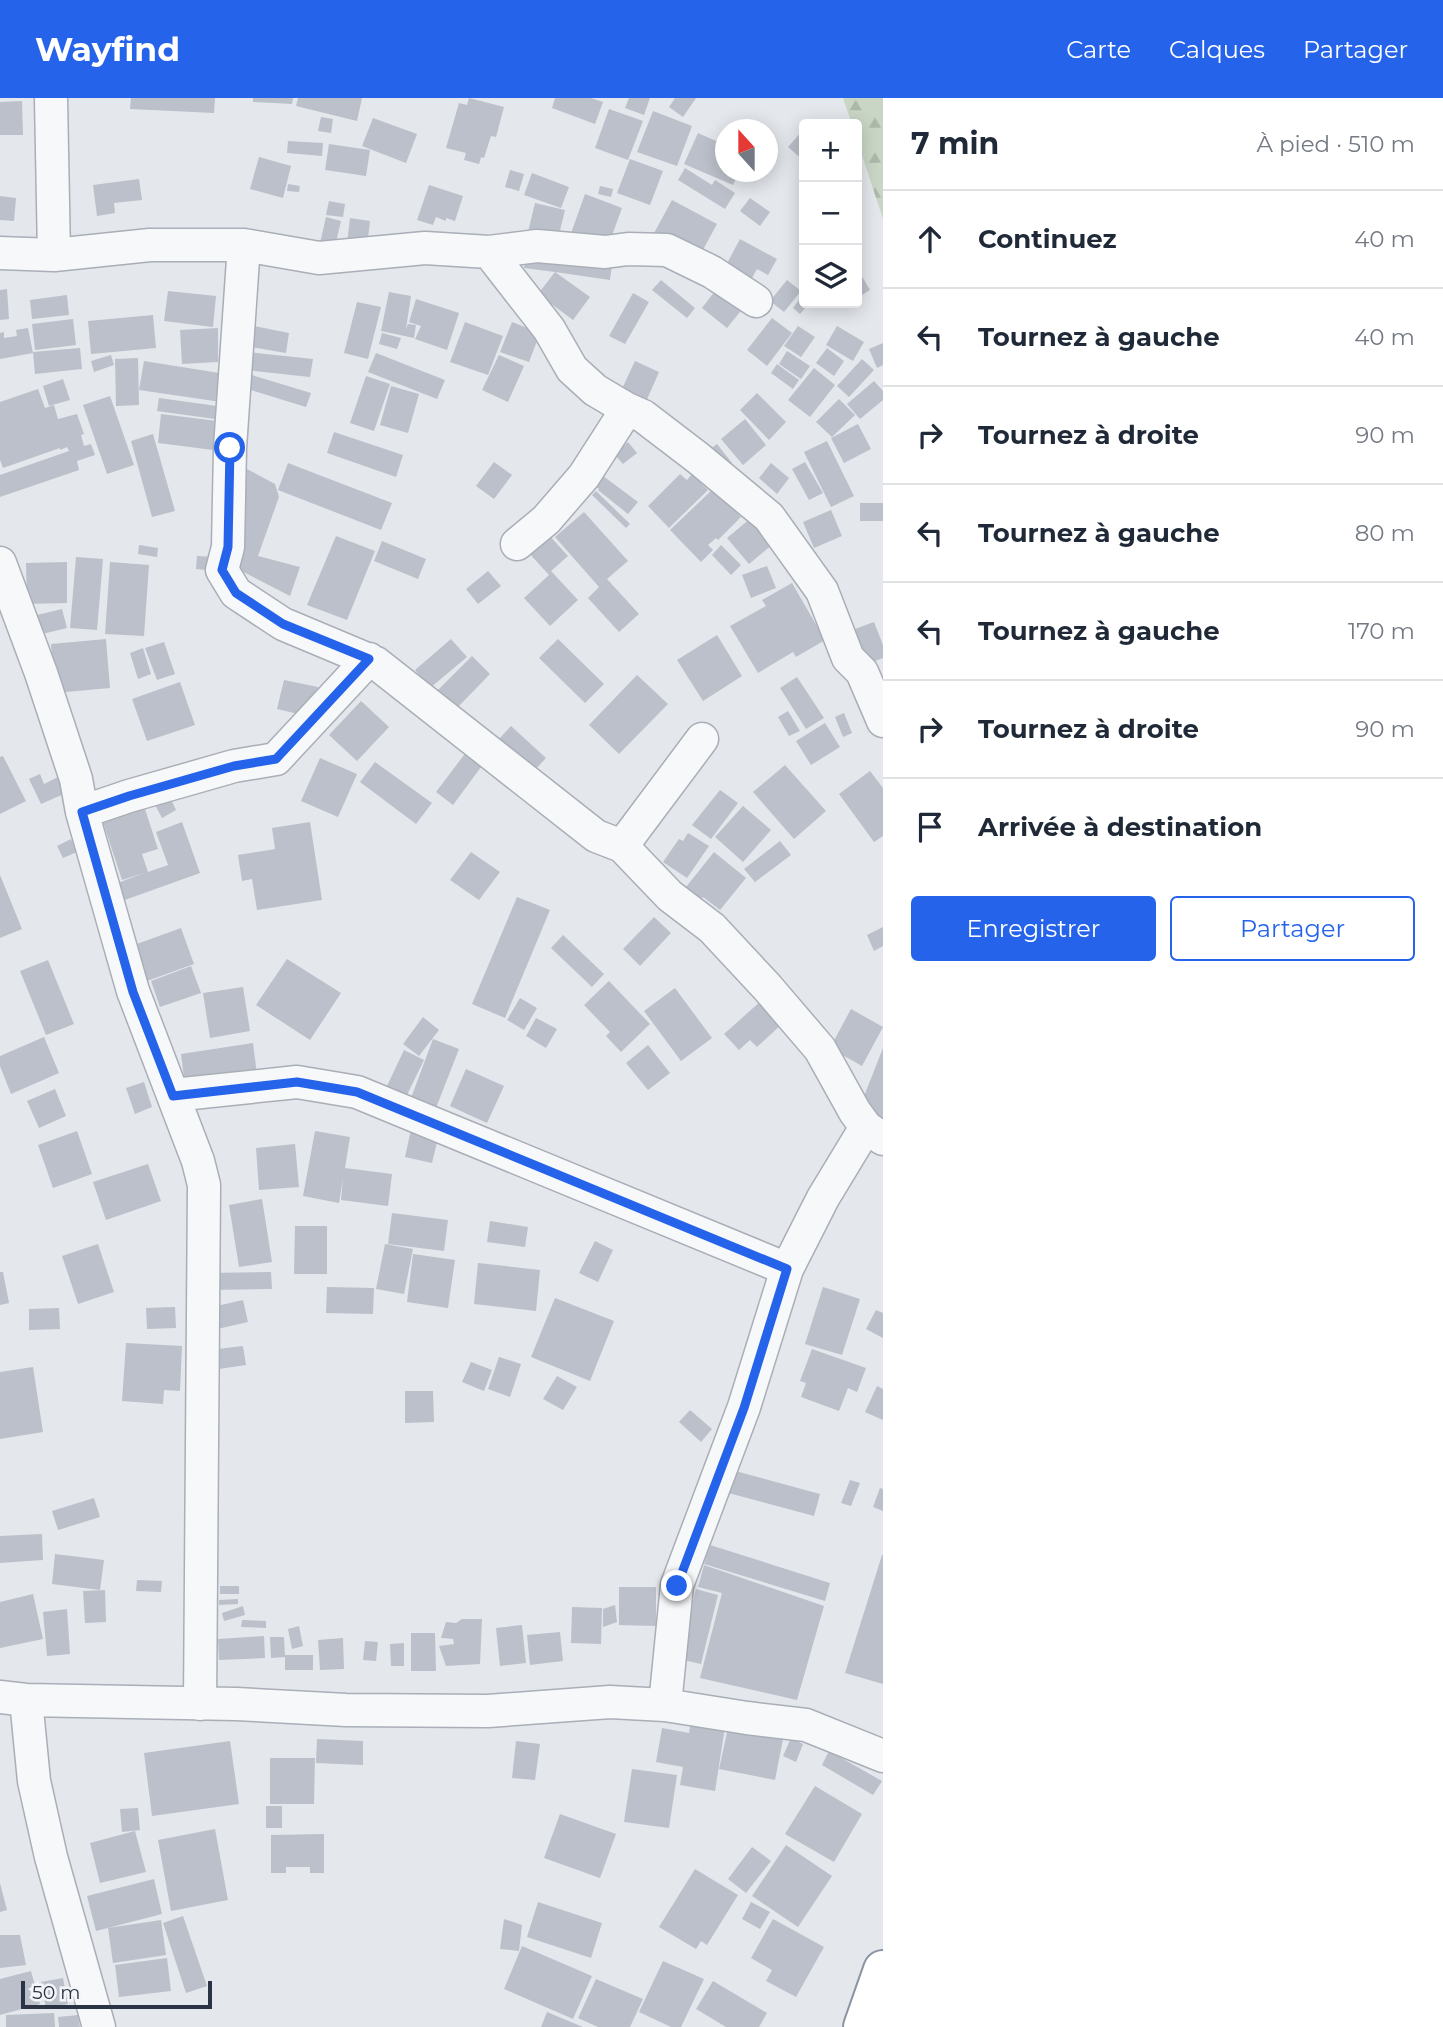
<!DOCTYPE html>
<html lang="fr">
<head>
<meta charset="utf-8">
<style>
  :root { --surface:#fff; --page:#f6f6f7; --text:#1f2937; --muted:#747a83; --line:#e0e1e3; --accent:#2563eb }
  body { margin:0; font-family:Montserrat,sans-serif; background:var(--page); color:var(--text) }
  .controls { position:absolute; right:21px; top:21px; display:grid; overflow:hidden; border-radius:7px; box-shadow:0 4px 18px #0003 }
  .controls button { width:63px; height:63px; display:grid; place-items:center; padding:0; border:0; border-bottom:2px solid var(--line); background:var(--surface); color:var(--text); font:35px sans-serif }
  .compass { position:absolute; left:715px; top:21px; width:63px; height:63px; border-radius:50%; background:var(--surface); box-shadow:0 4px 18px #0003; rotate:339deg }
  .scale { position:absolute; left:21px; bottom:18px; width:191px; box-sizing:border-box; padding-left:7px; border:4px solid #2b3445; border-top:0; font-size:19px; line-height:24px; white-space:nowrap; color:#2b3445; -webkit-text-stroke:5px #f4f6f9; paint-order:stroke }
  .stop { position:absolute; width:21px; height:21px; margin:-16px; border:5px solid #2563eb; border-radius:50%; background:#fff }
  .stop.end { background:#2563eb; border-color:#fff; box-shadow:0 2px 7px #0008 }
  .list { margin:0; padding:0; list-style:none }
  h2 { display:flex; justify-content:space-between; align-items:center; height:91px; margin:0; padding:0 28px; font-size:30px }
  h2 small { font-size:23px; font-weight:400; color:var(--muted) }
  .list li { display:grid; grid-template-columns:46px 1fr auto; gap:21px; align-items:center; box-sizing:border-box; height:98px; padding:0 28px; border-top:2px solid var(--line) }
  .list b { display:block; font-size:26px; white-space:nowrap }
  .list em { font-size:23px; font-style:normal; color:var(--muted) }
  .actions { display:flex; gap:14px; padding:21px 28px }
  .actions a { flex:1; padding:16px 0; border:2px solid var(--accent); border-radius:7px; text-align:center; font-size:24px; color:var(--accent) }
  .actions .main { background:var(--accent); color:#fff }
  .icon { flex:none; width:38px; height:38px; fill:none; stroke:currentColor; stroke-width:2; stroke-linecap:round; stroke-linejoin:round }
  .map { position:relative; flex:none; width:883px; height:1929px; overflow:hidden }
  header { display:flex; align-items:center; gap:42px; box-sizing:border-box; height:98px; padding:0 35px; background:var(--accent); color:#fff }
  header strong { font-size:33px }
  nav { display:flex; gap:38px; margin-inline-start:auto; font-size:24px }
  main { display:flex }
  aside { flex:1; background:var(--surface) }
  .map>svg:first-child { display:block }
</style>
</head>
<body>
<header>
<strong>Wayfind</strong>
<nav><a>Carte</a><a>Calques</a><a>Partager</a></nav>
</header>
<main>
<div class="map">
<svg width="883" height="1929" viewBox="0 0 883 1929">
  <defs>
    <pattern id="forest-firs" width="22" height="20" patternUnits="userSpaceOnUse" patternTransform="scale(1.75)"><rect width="22" height="20" fill="#c9d6c5"/><path d="M5 1l3.5 6h-7zM16 11l3.5 6h-7z" fill="#adb8ab"/></pattern>
  </defs>
  <rect width="100%" height="100%" fill="#e4e7ec"/>
  <path fill="url(#forest-firs)" d="M843 0H883V121L857 42V26H852Z"/>
  <path fill="#bbc0ca" d="M131 0H215L214 15 130 11Z
    M253 0H293L292 6 253 4Z
    M298 0H362L357 23 296 8Z
    M469 0 504 9 496 39 491 38 484 60 481 59 479 66 464 62 466 55 446 50 459 5 467 7Z
    M555 0H591L603 4 595 26 552 10Z
    M629 0H650L644 17 625 10Z
    M675 0H696L683 19 669 9Z
    M22 3 23 37H0V4Z
    M609 11 643 23 628 62 595 50Z
    M653 13 692 28 677 68 637 54Z
    M321 19 333 21 331 35 318 33Z
    M373 20 417 36 406 65 362 48Z
    M804 31V63L788 49Z
    M698 35 725 47V74H739L733 87 684 66Z
    M288 43 323 45 322 58 287 55Z
    M329 46 370 52 366 78 325 72Z
    M259 59 291 68 283 100 250 91Z
    M630 61 663 73 650 107 617 95Z
    M685 70 712 87 715 82 735 95 725 111 678 82Z
    M510 72 524 76 519 93 505 89Z
    M532 75 569 89 561 110 524 97Z
    M139 81 142 102 114 105 115 115 97 118 93 87Z
    M288 86 300 88 299 94 287 93Z
    M429 87 463 98 455 123 446 120V123L436 119 433 127 417 122Z
    M600 88 613 91 611 99 598 96Z
    M585 96 622 110 607 151 570 138Z
    M0 98 16 100 14 123 0 122Z
    M750 100 770 114 760 128 740 113Z
    M672 102 717 126 698 161 653 137Z
    M329 103 345 106 343 119 326 117Z
    M535 105 565 112 557 145 527 138Z
    M326 119 341 123 335 148 320 145Z
    M350 120 370 123 367 149 347 146Z
    M740 141 777 161 768 177 757 171 748 187 723 173Z
    M526 155 612 167 610 182 555 174 590 199 573 222 538 196 555 174 524 170Z
    M857 170 870 192 857 200Z
    M661 182 695 210 687 220 652 192Z
    M787 182 801 193 784 214 770 203Z
    M722 184 748 204 727 230 702 210Z
    M7 191 9 221 0 222V192Z
    M168 193 216 198 213 229 164 223Z
    M389 194 411 198 406 231 408 226 416 227 414 240 381 233Z
    M633 195 649 204 625 246 609 238Z
    M67 197 69 217 32 221 30 202Z
    M416 201 459 215 447 252 415 241 421 228 409 224Z
    M799 202 807 208 800 216 793 210Z
    M357 204 381 209 368 261 344 255Z
    M153 217 156 250 91 256 88 223Z
    M772 220 792 235 767 268 747 252Z
    M73 221 76 247 35 252 32 226Z
    M465 224 503 238 488 277 450 264Z
    M512 224 540 235 529 264 500 254Z
    M254 228 289 235 286 255 251 249Z
    M798 228 815 239 801 259 784 248Z
    M837 228 864 244 853 263 826 247Z
    M28 230 33 255 0 261V235L4 234V240L17 238 16 232Z
    M218 230V264L182 266 180 232Z
    M382 235 401 240 397 251 379 246Z
    M883 245V267L877 270 869 251Z
    M80 250 82 271 35 276 33 254Z
    M827 250 844 263 834 278 816 265Z
    M787 253 810 268 801 281 779 266Z
    M248 254 313 261 310 279 246 272Z
    M376 255 445 282 437 301 368 274Z
    M111 257 114 267 94 274 91 263Z
    M499 257 524 268 508 304 482 292Z
    M138 260 139 307 116 308 115 261Z
    M862 261 874 272 849 299 837 288Z
    M144 263 232 277 228 305 139 292Z
    M635 263 659 274 645 306 620 295Z
    M777 266 799 282 793 291 771 275Z
    M814 270 835 287 810 319 788 302Z
    M242 274 311 295 306 309 238 288Z
    M366 278 390 286 374 333 350 325Z
    M63 281 70 302 49 308 43 288Z
    M874 283 883 293V302L860 321 847 306Z
    M391 288 419 296 408 335 380 327Z
    M38 291 45 310 54 307 58 321 77 316 84 336 81 337 84 348 91 346 95 357 77 363 79 372 0 399V377L69 353 67 349 60 352V350L3 370 0 362V304Z
    M757 295 786 324 769 342 740 312Z
    M110 298 134 367 107 376 83 307Z
    M159 300 217 308 215 321 157 313Z
    M839 301 855 317 832 339 816 324Z
    M161 316 225 324 221 353 158 345Z
    M745 321 766 347 743 367 721 341Z
    M858 326 871 351 844 365 831 340Z
    M334 334 403 357 396 379 327 355Z
    M153 336 175 413 152 419 131 343Z
    M827 343 854 398 831 409 804 354Z
    M628 344 637 355 623 366 614 356Z
    M717 346 732 365 721 374 705 355Z
    M494 364 512 377 494 401 476 388Z
    M805 364 823 395 809 402 792 371Z
    M288 365 392 405 381 432 278 392Z
    M771 365 789 380 777 396 759 380Z
    M247 371 275 386 279 399 258 458 300 469 290 498 232 468V436Z
    M599 375 638 404 628 416 598 392 599 391 591 384Z
    M680 376 687 382 692 376 708 392 669 430 648 408Z
    M713 391 741 419 718 442 716 440 708 447 713 452 701 464 670 432Z
    M596 393 630 426 626 430 592 397Z
    M860 405H883V423H860Z
    M831 412 842 438 814 450 803 424Z
    M584 414 628 463 607 481 639 516 619 534 588 500 599 489 555 439Z
    M751 420 773 446 749 466 727 440Z
    M547 435 568 458 551 473 578 502 550 528 524 500 549 477 527 453Z
    M336 438 375 453 347 522 307 507Z
    M382 443 426 461 418 481 374 463Z
    M139 447 158 450 157 459 138 456Z
    M721 447 741 467 731 477 712 457Z
    M197 458 217 459 216 473 196 471Z
    M76 459 103 461 97 532 70 530Z
    M67 464V505L27 506 26 465Z
    M110 464 149 467 144 538 105 536Z
    M767 468 776 490 751 500 742 477Z
    M488 473 501 488 478 506 466 491Z
    M792 485 825 542 796 559 793 554 758 575 730 528 766 508 762 502Z
    M62 511 67 530 38 537 33 518Z
    M874 524 883 547V560L867 566 855 531Z
    M717 537 742 578 703 603 677 562Z
    M106 541 110 590 55 595 51 546Z
    M451 541 467 559 430 590 415 572Z
    M558 541 604 586 585 605 539 560Z
    M164 544 175 576 157 582 145 550Z
    M143 550 151 576 138 581 130 555Z
    M472 558 490 576 455 612 437 593Z
    M637 577 668 606 619 656 589 627Z
    M797 579 824 620 806 631 780 590Z
    M284 582 318 589 311 619 277 611Z
    M180 584 195 627 147 643 132 601Z
    M361 603 389 629 357 663 329 637Z
    M788 613 800 633 789 638 778 619Z
    M844 615 852 635 843 639 835 619Z
    M825 625 840 649 811 667 796 643Z
    M511 628 546 660 534 673 499 641Z
    M467 653 484 665 453 707 436 694Z
    M3 658 26 703 0 716V659Z
    M320 660 357 676 338 719 301 703Z
    M375 664 432 705 416 726 360 684Z
    M785 667 826 713 794 741 753 694Z
    M870 673 883 690V738L874 744 839 696Z
    M40 676 44 686 58 679 66 695 41 706 29 681Z
    M720 692 738 705 711 741 692 727Z
    M169 697 176 712 162 720 154 705Z
    M144 708 158 751 142 756 148 774 168 767 156 734 182 724 200 775 122 803 115 786 144 775 122 782 102 721Z
    M743 708 771 732 743 764 715 739Z
    M310 724 322 802 257 812 252 781 242 783 238 757 275 751 272 730Z
    M688 735 709 748 687 780 663 764 679 741 683 743Z
    M71 741 77 754 63 760 57 748Z
    M780 743 791 757 755 784 744 771Z
    M471 754 500 774 479 802 450 782Z
    M714 754 746 780 720 812 703 799 697 806 682 794Z
    M0 777 22 831 0 840Z
    M517 799 550 812 505 920 472 906Z
    M654 819 671 835 640 868 623 851Z
    M883 829V848L874 853 867 837Z
    M181 830 194 866 147 883 134 847Z
    M563 837 604 876 592 889 551 850Z
    M287 861 341 895 310 942 256 907Z
    M48 862 74 926 46 937 20 873Z
    M191 868 201 895 160 909 151 883Z
    M609 883 650 926 621 954 606 938 610 934 584 907Z
    M243 889 250 933 210 940 203 895Z
    M675 890 712 940 681 963 644 913Z
    M520 900 537 910 524 932 507 922Z
    M762 902 783 925 757 949 750 942 739 952 724 936Z
    M851 911 883 929 862 968 830 950Z
    M423 919 439 932 419 958 403 946Z
    M536 920 557 931 546 950 526 938Z
    M44 939 59 975 11 996 0 968V958Z
    M433 941 459 951 436 1010 411 1000Z
    M253 945 257 977 185 987 181 956Z
    M648 947 670 975 648 992 626 965Z
    M883 950V1026L857 1016Z
    M404 952 424 962 406 999 386 990Z
    M466 971 504 988 487 1025 450 1008Z
    M144 984 152 1009 135 1016 126 990Z
    M55 991 66 1018 39 1030 27 1003Z
    M412 1027 440 1032 432 1065 405 1059Z
    M77 1033 92 1076 53 1090 38 1047Z
    M315 1033 350 1039 345 1070 392 1076 388 1108 341 1102 343 1080 339 1105 303 1098Z
    M295 1046 299 1089 259 1092 256 1050Z
    M148 1066 161 1103 106 1122 93 1084Z
    M262 1101 272 1164 239 1169 229 1107Z
    M392 1115 448 1122 444 1153 388 1146Z
    M490 1123 528 1129 525 1149 487 1144Z
    M295 1128H327V1176H294Z
    M595 1143 613 1152 598 1184 579 1175Z
    M98 1146 114 1194 78 1206 62 1158Z
    M385 1146 413 1151 404 1196 376 1191Z
    M413 1156 455 1162 448 1210 407 1204Z
    M478 1165 540 1172 536 1213 474 1206Z
    M0 1174H3L9 1205 0 1207Z
    M271 1174 272 1191 209 1192V1175Z
    M327 1189 374 1190 373 1216 326 1215Z
    M823 1189 860 1201 842 1257 805 1246Z
    M555 1200 614 1223 590 1283 531 1259Z
    M243 1202 248 1224 213 1232 208 1210Z
    M175 1209 176 1230 147 1231 146 1210Z
    M59 1210 60 1231 29 1232V1211Z
    M876 1212 883 1215V1240L866 1231Z
    M126 1245 182 1248 180 1293 164 1292 163 1306 122 1303Z
    M243 1248 246 1267 212 1272 209 1252Z
    M812 1251 866 1270 857 1294 848 1290 839 1313 801 1299 806 1285 800 1283Z
    M499 1259 521 1266 510 1299 488 1291Z
    M471 1264 492 1272 484 1293 462 1284Z
    M33 1269 43 1334 0 1341V1274Z
    M557 1278 577 1289 563 1312 543 1301Z
    M877 1288 883 1291V1322L865 1314Z
    M405 1293H433L434 1324 405 1325Z
    M690 1312 712 1331 701 1344 679 1324Z
    M728 1371 820 1396 814 1418 721 1393Z
    M850 1382 860 1385 851 1408 841 1405Z
    M880 1390 883 1391V1413L873 1409Z
    M94 1400 100 1419 58 1432 52 1413Z
    M42 1436 43 1462 0 1465V1438Z
    M710 1447 830 1485 825 1503 704 1466Z
    M55 1456 104 1462 100 1492 52 1486Z
    M882 1457H883V1586L845 1575Z
    M704 1467 824 1508 797 1602 700 1580 722 1495 698 1489Z
    M137 1482 162 1483 161 1494 136 1493Z
    M220 1488H239V1496H220Z
    M619 1489H656V1528L619 1527Z
    M696 1491 718 1497 701 1566 679 1561Z
    M105 1492 106 1524 85 1525 83 1493Z
    M33 1496 43 1541 0 1550V1504Z
    M238 1501V1506L219 1507V1502Z
    M615 1507 617 1524 603 1529V1511Z
    M243 1508 245 1517 224 1523 222 1515Z
    M572 1509 602 1510 601 1546 571 1545Z
    M67 1511 70 1556 47 1558 43 1514Z
    M462 1521H482L480 1566 446 1568 439 1548 454 1546 453 1541 441 1540 446 1524 456 1525Z
    M242 1522 266 1523V1530L241 1529Z
    M522 1527 526 1565 500 1568 496 1530Z
    M299 1528 303 1548 292 1551 288 1531Z
    M560 1534 563 1563 530 1567 527 1537Z
    M411 1535H435L436 1573H411Z
    M264 1538 265 1560 219 1562 218 1541Z
    M270 1539H284L285 1557H313V1572H285V1559L271 1560Z
    M343 1540 344 1571 320 1572 318 1542Z
    M365 1543 378 1544 376 1563 363 1562Z
    M404 1545V1568H391L390 1546Z
    M691 1623 725 1629 715 1693 680 1687 683 1669 656 1664 662 1630 689 1635Z
    M728 1630 783 1641 775 1682 719 1671Z
    M791 1640 803 1646 796 1664 783 1658Z
    M317 1641 363 1643V1667L316 1665Z
    M230 1643 239 1706 152 1718 144 1655Z
    M516 1643 540 1646 535 1682 512 1680Z
    M829 1653 882 1683 873 1697 822 1667Z
    M270 1660H315L314 1706H270Z
    M632 1671 677 1677 669 1730 624 1724Z
    M815 1688 862 1716 834 1764 785 1736Z
    M266 1708H282V1730H266Z
    M138 1710 140 1732 122 1734 120 1711Z
    M560 1716 616 1736 600 1780 544 1760Z
    M215 1731 228 1802 171 1813 158 1742Z
    M135 1733 146 1774 100 1785 90 1745Z
    M324 1736V1775H310V1769H286V1775H271V1737Z
    M786 1747 832 1778 798 1829 752 1798Z
    M752 1749 771 1763 746 1795 728 1781Z
    M695 1771 738 1797 707 1847 701 1843 696 1851 659 1829Z
    M154 1781 162 1816 96 1833 87 1798Z
    M0 1785 7 1812 0 1814Z
    M538 1804 602 1825 591 1860 527 1839Z
    M751 1804 770 1814 760 1831 742 1821Z
    M183 1818 207 1888 186 1895 163 1825Z
    M504 1821 522 1827 519 1853 500 1851Z
    M773 1821 824 1849 796 1899 766 1883 772 1872 751 1860Z
    M161 1822 166 1857 113 1865 108 1830Z
    M0 1837H20L26 1867 0 1870Z
    M522 1848 592 1878 573 1921 504 1891Z
    M167 1860 171 1893 119 1899 115 1867Z
    M663 1863 704 1881 681 1929H671L639 1914Z
    M31 1873 40 1906 0 1917V1881Z
    M63 1880 68 1906 46 1910 41 1884Z
    M596 1881 643 1901 630 1929H598L578 1920Z
    M713 1883 767 1915 759 1929H726L696 1911Z
    M547 1914 583 1929H541Z
    M54 1915 55 1929H6V1917Z
    M78 1917 80 1929H59L58 1919Z"/>
  <g fill="none" stroke-linecap="round" stroke-linejoin="round">
    <g stroke="#a9aeb7" stroke-width="35">
      <path id="minor" d="M51 0 54 157
        M244 147 230 350 228 449 222 472 236 495 283 526 376 565 596 738 622 748 670 798 712 830 767 889 820 951 855 1014 866 1029 883 1041
        M489 154 537 148 605 154 628 151 667 152 712 174 756 203
        M0 155 54 157 150 147H244L319 160 425 150 489 154 549 231 572 271 595 292 627 311 643 318 698 360 769 419 822 493 848 560 862 574 883 623
        M517 446 546 422 584 378 627 311
        M0 465 41 575 76 681 82 714 133 893 198 1063 204 1087 200 1606
        M82 714 129 698 234 668 276 661 369 561
        M622 748 702 641
        M173 997 297 984 357 994 787 1171
        M0 1599 26 1602 236 1606 346 1612 488 1613 610 1604 665 1607 747 1620 806 1627 883 1658
        M26 1602 34 1683 51 1759 99 1929
        M665 1607 677 1487 744 1309 787 1171 823 1100 866 1029"/>
    </g>
    <g stroke="#8b94a3" stroke-width="42">
      <path id="highway" d="M863 1929 883 1872"/>
    </g>
    <use href="#minor" stroke="#f7f8fa" stroke-width="32"/>
    <use href="#highway" stroke="#fff" stroke-width="38"/>
  </g>
  <g fill="none" stroke-linecap="round" stroke-linejoin="round">
    <path stroke="#2563eb" stroke-width="9" d="M230 350 228 449 222 472 236 495 283 526 369 561 276 661 234 668 129 698 82 714 133 894 173 998 297 984 357 994 787 1171 744 1310 677 1488"/>
  </g>
</svg>
<div class="controls">
<button>+</button>
<button>−</button>
<button><svg class="icon" aria-label="layers" viewBox="0 0 24 24"><path d="M12 4l9 5-9 5-9-5zM3 14l9 5 9-5"/></svg></button>
</div>
<svg class="compass" viewBox="-18 -18 36 36"><path d="M0-13l5 13h-10z" fill="#e53935"/><path d="M0 13l5-13h-10z" fill="#747a83"/></svg>
<div class="scale">50 m</div>
<div class="stop" style="left:230px;top:350px"></div>
<div class="stop end" style="left:677px;top:1488px"></div>
</div>
<aside>
<h2>7 min<small>À pied · 510 m</small></h2>
<ul class="list">
<li><svg class="icon" aria-label="ahead" viewBox="0 0 24 24"><path d="M12 20V5M6 11l6-6 6 6"/></svg><div><b>Continuez</b></div><em>40 m</em></li>
<li><svg class="icon" aria-label="left" viewBox="0 0 24 24"><path d="M17 20v-9H6M10 6l-5 5 5 5"/></svg><div><b>Tournez à gauche</b></div><em>40 m</em></li>
<li><svg class="icon" aria-label="right" viewBox="0 0 24 24"><path d="M7 20v-9h11M14 6l5 5-5 5"/></svg><div><b>Tournez à droite</b></div><em>90 m</em></li>
<li><svg class="icon" aria-label="left" viewBox="0 0 24 24"><path d="M17 20v-9H6M10 6l-5 5 5 5"/></svg><div><b>Tournez à gauche</b></div><em>80 m</em></li>
<li><svg class="icon" aria-label="left" viewBox="0 0 24 24"><path d="M17 20v-9H6M10 6l-5 5 5 5"/></svg><div><b>Tournez à gauche</b></div><em>170 m</em></li>
<li><svg class="icon" aria-label="right" viewBox="0 0 24 24"><path d="M7 20v-9h11M14 6l5 5-5 5"/></svg><div><b>Tournez à droite</b></div><em>90 m</em></li>
<li><svg class="icon" aria-label="arrive" viewBox="0 0 24 24"><path d="M6 21V4h12l-3 4 3 4H6"/></svg><div><b>Arrivée à destination</b></div></li>
</ul>
<div class="actions"><a class="main">Enregistrer</a><a>Partager</a></div>
</aside>
</main>
</body>
</html>
